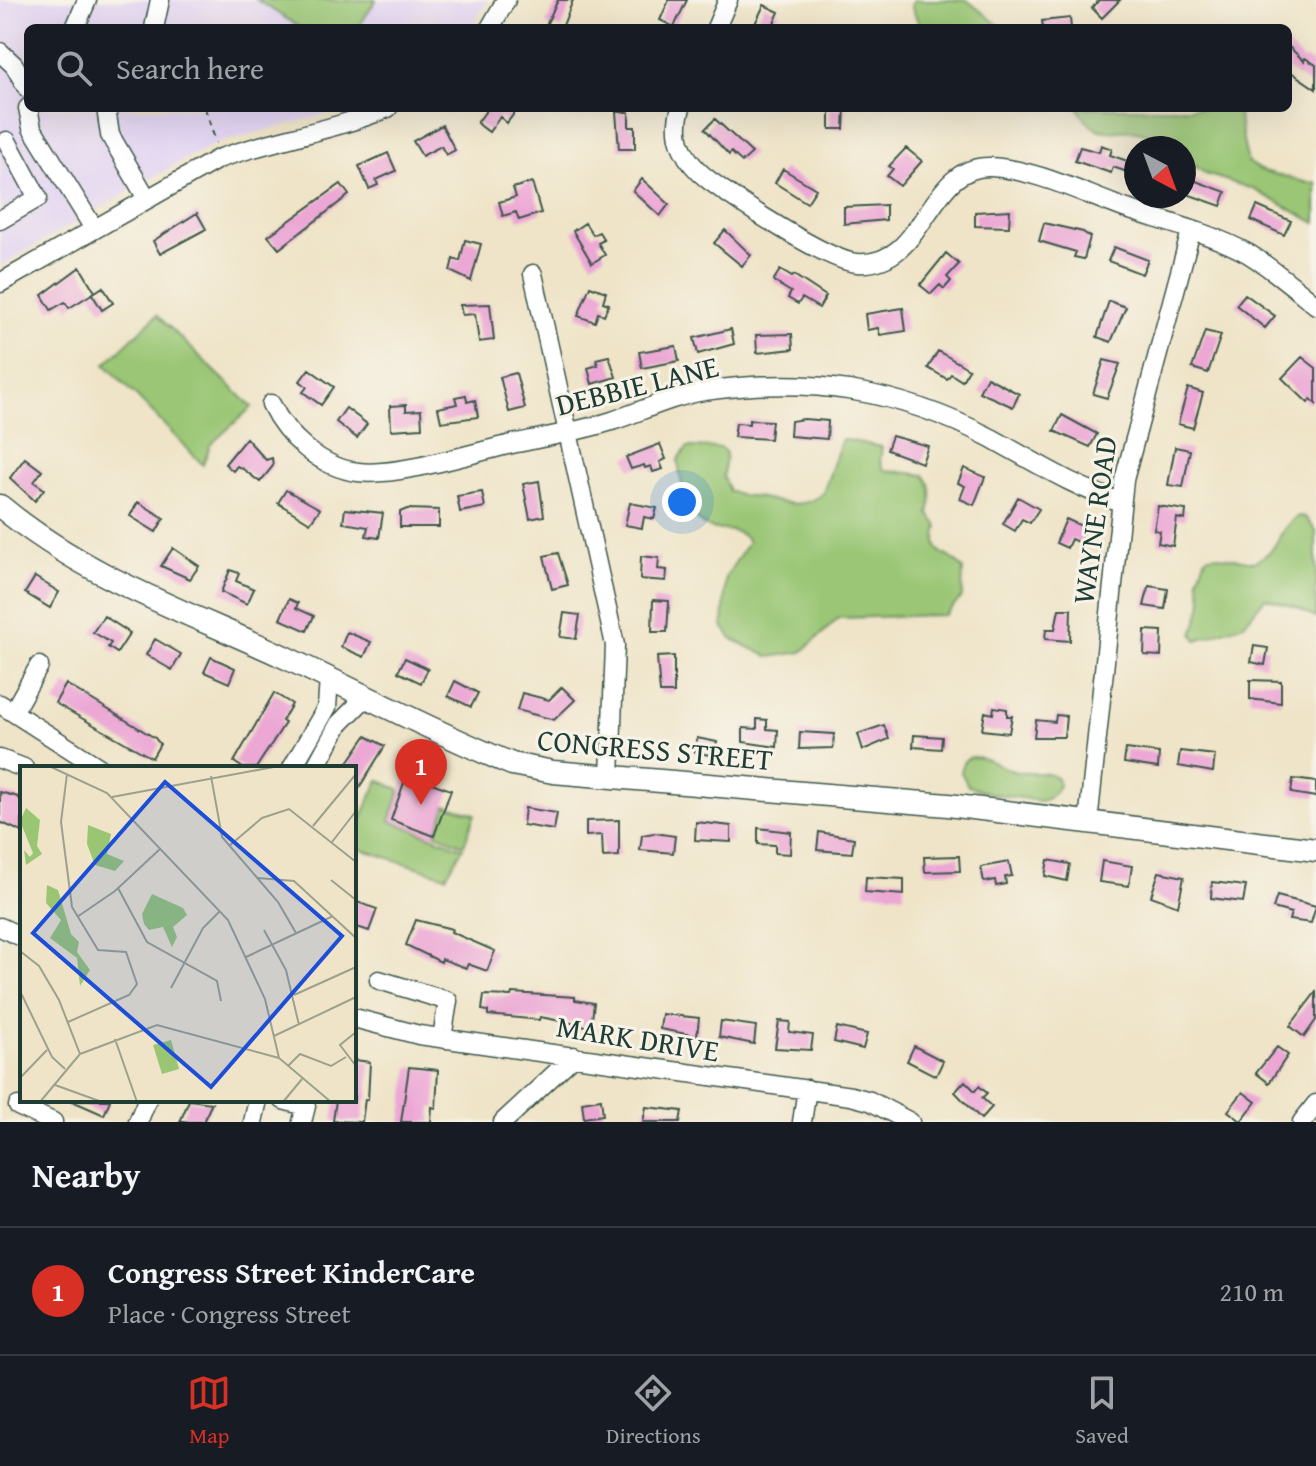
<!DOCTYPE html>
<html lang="en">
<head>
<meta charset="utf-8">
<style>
  :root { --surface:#171b24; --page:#242831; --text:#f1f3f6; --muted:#9ea1a6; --line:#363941; --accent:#d93025 }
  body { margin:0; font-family:"Gentium Book Plus",serif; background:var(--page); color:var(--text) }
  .compass { position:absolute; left:1124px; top:136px; width:72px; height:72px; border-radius:50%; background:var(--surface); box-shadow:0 8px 32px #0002; rotate:139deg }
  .you { position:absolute; left:682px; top:502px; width:28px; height:28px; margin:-20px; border:6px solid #fff; border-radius:50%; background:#1a73e8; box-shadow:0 0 0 12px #1a73e833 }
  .badge { display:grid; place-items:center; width:52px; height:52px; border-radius:50%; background:var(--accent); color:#fff; font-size:26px; font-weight:700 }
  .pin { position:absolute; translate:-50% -66px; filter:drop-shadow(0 2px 4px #0008) }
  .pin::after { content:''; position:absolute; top:42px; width:28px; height:24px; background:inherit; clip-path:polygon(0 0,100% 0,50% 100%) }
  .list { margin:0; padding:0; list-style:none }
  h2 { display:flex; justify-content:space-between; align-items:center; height:104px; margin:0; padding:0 32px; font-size:34px }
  h2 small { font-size:26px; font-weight:400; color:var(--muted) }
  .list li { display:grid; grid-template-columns:52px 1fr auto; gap:24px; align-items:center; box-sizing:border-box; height:128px; padding:0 32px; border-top:2px solid var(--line) }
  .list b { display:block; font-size:30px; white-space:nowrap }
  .list p { margin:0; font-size:26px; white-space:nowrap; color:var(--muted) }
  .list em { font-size:26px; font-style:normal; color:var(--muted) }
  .icon { flex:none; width:44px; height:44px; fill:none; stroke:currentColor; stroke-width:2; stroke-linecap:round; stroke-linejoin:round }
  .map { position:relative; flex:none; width:1316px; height:1122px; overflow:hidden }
  .search { position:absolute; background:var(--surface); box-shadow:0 8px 32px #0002; left:24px; right:24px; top:24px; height:88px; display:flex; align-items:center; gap:20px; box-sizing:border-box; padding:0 28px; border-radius:12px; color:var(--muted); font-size:30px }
  .sheet { height:232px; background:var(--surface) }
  nav { display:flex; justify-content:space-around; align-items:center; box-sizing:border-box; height:112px; border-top:2px solid var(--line); background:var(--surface); font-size:22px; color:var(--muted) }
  nav a { display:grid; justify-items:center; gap:4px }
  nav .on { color:var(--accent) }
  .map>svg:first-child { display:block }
</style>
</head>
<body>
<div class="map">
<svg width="1316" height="1122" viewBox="0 0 1316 1122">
  <rect width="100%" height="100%" fill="#f7f3e8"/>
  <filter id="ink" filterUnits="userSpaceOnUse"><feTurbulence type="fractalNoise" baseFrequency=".0125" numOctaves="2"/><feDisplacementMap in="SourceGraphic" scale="16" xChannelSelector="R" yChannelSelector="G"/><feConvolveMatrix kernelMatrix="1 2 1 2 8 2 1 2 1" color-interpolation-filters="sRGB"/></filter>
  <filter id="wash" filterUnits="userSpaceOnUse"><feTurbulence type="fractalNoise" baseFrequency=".006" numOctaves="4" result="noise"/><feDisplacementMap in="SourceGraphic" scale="32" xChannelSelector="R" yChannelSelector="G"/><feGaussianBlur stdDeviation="1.8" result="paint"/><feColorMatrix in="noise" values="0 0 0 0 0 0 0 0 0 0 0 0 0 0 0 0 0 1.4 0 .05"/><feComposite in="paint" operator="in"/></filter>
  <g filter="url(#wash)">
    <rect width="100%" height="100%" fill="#efe4c8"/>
    <path fill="#e2d4f3" d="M0 0H488L471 28H28V108H350L220 142 194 154 0 266Z"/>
    <path fill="#9ac674" stroke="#5c8254" stroke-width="2" d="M257 0H376L358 28H301Z
      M914 0H967L1002 28H921L911 6Z
      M1078 108H1237L1247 161 1260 170 1308 183 1316 182V223L1253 189 1206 174 1184 158V148H1166C1129 108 1103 156 1078 108Z
      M157 315 252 407 210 445 203 465 105 364Z
      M842 439 882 447 880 462 884 470 924 475C934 488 932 499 929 514L938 526C930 562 948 548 963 569L962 597 945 615 839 618 802 652 769 657 732 639 723 626 726 577 748 542C740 526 722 533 708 527 686 518 680 480 678 459L688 447 721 448 726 453 723 477 729 491C741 497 749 495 761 498 782 503 804 510 823 493Z
      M1298 516 1305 517 1316 531V618L1296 607 1265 598 1244 624 1197 640 1193 634 1203 602 1198 578 1206 557 1214 555 1254 562C1284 548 1274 531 1298 516Z
      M971 757C995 758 995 766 1013 771 1028 776 1044 769 1057 778L1059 786 1049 798 1041 801 992 794 968 786 961 772 964 761Z
      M379 780 400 790 390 821 463 848 446 876 354 847V833Z
      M446 805 475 814 464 845 436 834Z"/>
    <g id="blocks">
      <path fill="#eca7d5" d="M558 0H573L562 28 546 25Z
        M669 0H687L674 27 660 20Z
        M1099 0H1120L1102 18 1092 8Z
        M764 5 779 12 772 28H753Z
        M1070 18 1071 28H1043L1042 21Z
        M1288 46 1304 61 1305 58 1316 65V89L1288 70Z
        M488 108H518L507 123 500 117 489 132 477 123Z
        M830 108H845L844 129H830Z
        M616 112H629V127H635V149H619Z
        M715 119 752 153 742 162 731 152 729 155 705 129Z
        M442 125 455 150 446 155 441 146 422 156 413 141Z
        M1101 145 1112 149 1110 155 1136 164V175L1113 167 1111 173 1075 161 1080 147 1099 152Z
        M906 148 922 161 900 186 887 176 893 169 889 166Z
        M388 153 396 171 376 180 378 185 369 189 359 166Z
        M783 169 816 189 807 203 775 183Z
        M642 179 669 204 660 216 633 191Z
        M1193 180 1226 192 1221 206 1187 194Z
        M532 182 541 213 519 220 516 212 503 216 499 202 516 197 513 188Z
        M341 184 349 195 279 249 268 236Z
        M886 205V220L844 224V207Z
        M1257 206 1291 221 1284 235 1251 220Z
        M1010 210 1009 227 975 226V212Z
        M197 213 206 229 160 254 153 241Z
        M585 223 593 235 599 232 604 240 598 243 605 255 592 263 573 231Z
        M1044 223 1083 232 1090 237 1084 259 1074 257 1076 252 1039 241Z
        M725 230 751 255 742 266 714 243Z
        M465 240 481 244 471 281 450 271 453 259 460 261Z
        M1114 247 1148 260 1142 274 1108 261Z
        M946 253 959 264 947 277 951 281 944 289 940 285 931 294 920 285Z
        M80 267 95 292 69 308 65 302 51 310 42 295Z
        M780 270 792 277 794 275 826 296 819 308 802 298 798 304 788 298 791 292 773 281Z
        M590 286 606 292 603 302 609 304 604 315 598 313 595 322 578 316Z
        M103 287 113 303 102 310 92 294Z
        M1245 294 1275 316 1265 328 1236 305Z
        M1109 301 1126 307 1111 342 1097 337Z
        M490 304 494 340 479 342 475 314 462 315 460 305Z
        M903 308 906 331 880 335 878 328 867 330 865 314Z
        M731 329 734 344 698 354 694 338Z
        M1205 331 1221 335 1208 373 1192 368Z
        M792 334 793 349 757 353 756 335Z
        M676 346 679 361 642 368 639 352Z
        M938 351 969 369 962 381 951 374 947 379 928 368Z
        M609 356 616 377 592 384 588 368 598 365 596 359Z
        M1302 357 1316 368V404L1311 399 1308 403 1282 378Z
        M1104 360 1120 364 1107 398 1093 394Z
        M309 369 334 387 321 405 303 392 307 387 300 381Z
        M516 373 525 408 509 412 500 377Z
        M987 377 1019 394 1013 407 979 392Z
        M1188 388 1203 393 1193 428 1178 424Z
        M466 395 467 402 475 400 478 417 441 422 438 408 457 404 455 397Z
        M406 405V411L421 410 422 428 391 430 390 406Z
        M346 408 367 424 357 438 336 422Z
        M1062 415 1097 434 1090 447 1054 431Z
        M804 419 828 421 827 439 790 436 791 421Z
        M749 420 772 421 770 439 734 437 736 423 749 424Z
        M892 436 928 446 922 463 887 450Z
        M246 438 266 460 272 458 273 466 260 482 243 469 237 466 233 471 225 464Z
        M660 444 666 459 660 462 663 469 653 472 651 466 645 468 644 465 631 469 626 457Z
        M1175 447 1190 450 1183 487 1168 485Z
        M25 458 42 471 34 482 44 489 35 501 10 478Z
        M964 468 985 477 974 505 960 499 965 486 958 483Z
        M539 481 544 516 530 519 523 484Z
        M286 490 320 509 310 523 278 503Z
        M482 492 485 507 460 512 457 496Z
        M1018 497 1039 509 1030 523 1022 519 1015 531 1003 524Z
        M138 502 164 518 156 532 130 516Z
        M630 503 657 508 654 519 644 517 642 528 625 525Z
        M1158 506 1186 510 1185 520 1177 518 1173 546 1158 543 1160 531 1154 530Z
        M345 509 383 513 379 538 366 536 368 527 343 523Z
        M407 509 439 510V527H400V512Z
        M1066 519 1086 528 1080 543 1071 539 1067 548 1056 543Z
        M173 548 199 566 190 579 161 566Z
        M558 553 568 585 552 589 544 556Z
        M641 556 659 558 658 569 667 570 666 581 640 579Z
        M230 570 239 573 236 581 254 589 247 604 221 592Z
        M35 577 59 592 50 608 25 593Z
        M1149 586 1168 589 1165 609 1144 606Z
        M289 599 298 603 296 608 314 616 307 631 280 619Z
        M653 600 669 601 667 632H652Z
        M1059 609H1071L1070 641 1045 639 1046 629H1055Z
        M564 613 580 615 576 639 560 637Z
        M104 616 130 633 117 653 108 647 111 643 93 632Z
        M1145 630 1162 631 1161 656 1144 655Z
        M347 632 371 642 364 657 341 647Z
        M155 639 181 654 172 670 146 655Z
        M1254 646 1268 648 1265 665 1251 662Z
        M674 656V693H660L657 657Z
        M211 657 235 668 229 683 204 672Z
        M405 658 428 669 421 683 398 672Z
        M1250 680 1281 681V703L1250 699Z
        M455 681 478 693 471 707 448 696Z
        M66 684 155 738 160 744 152 758 55 703Z
        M562 687 575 700 554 720 517 710 522 693 549 700Z
        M274 693 292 704 282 721 285 723 256 768H243L234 762Z
        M994 707 1007 709V716H1012L1009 733 982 730 985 712 993 714Z
        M1056 715 1066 716 1064 737H1034L1036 720 1055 722Z
        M757 719 767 720V729L778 730 777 747 743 742V728L757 729Z
        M884 725 889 739 863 750 858 734Z
        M800 732 834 734 833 748 799 749Z
        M914 735 942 737 941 749 913 747Z
        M366 736 385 746 354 796V768H344Z
        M697 738 717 742 714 756 695 752Z
        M1126 749 1159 753 1158 768 1124 763Z
        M1180 751 1215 755 1213 772 1178 766Z
        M407 774 451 790 434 836 391 820Z
        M1293 779 1316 782V797L1291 793Z
        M0 792 18 797 22 802V832L0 822Z
        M525 808 557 813 554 830 523 825Z
        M619 820V856L603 857 602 835 586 836V821Z
        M696 822 731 826V842L695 840Z
        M758 828 791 832 790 854 775 853V845L758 844Z
        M819 832 854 838 852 853 817 850Z
        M654 833 675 836 673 853 640 850 642 835Z
        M959 856 960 871 925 872 924 857Z
        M1048 860 1070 864 1067 881 1045 876Z
        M1102 861 1132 866 1129 886 1099 882Z
        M1009 862 1012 876 1005 877 1006 884 996 886 995 880 984 882 981 867Z
        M1159 872 1184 877 1178 906 1151 896Z
        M866 877 904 879V895L865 892Z
        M1212 882 1246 886 1243 902 1211 898Z
        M1277 896 1316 906 1311 923 1289 920 1291 913 1273 908Z
        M354 901 377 909 369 931 354 926Z
        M416 920 452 929 451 932 495 951 487 971 468 964 466 968 442 959 441 962 406 945Z
        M1316 992V1020L1304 1037 1290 1026Z
        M512 993 575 997V1000L594 1003 591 1027 540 1017 539 1020 488 1015V1011L482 1010 484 995 511 996Z
        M662 1014 699 1018 697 1036 660 1029Z
        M721 1021 756 1026 754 1044 719 1037Z
        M779 1021 790 1022 789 1032 813 1035 811 1050 775 1048Z
        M837 1027 867 1034 863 1049 834 1042Z
        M914 1046 943 1061 936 1076 907 1061Z
        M1277 1047 1288 1055 1269 1083 1256 1073Z
        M354 1060 370 1062 368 1100 365 1099 362 1122 333 1121 336 1100H354Z
        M409 1067 438 1070 436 1108 432 1107 431 1122H401Z
        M965 1081 975 1091 979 1086 987 1093 982 1098 992 1107 981 1119 955 1092Z
        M1243 1092 1256 1102 1241 1121 1228 1111Z
        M601 1099 603 1115 584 1118 582 1102Z
        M70 1100H110L104 1115Z
        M189 1100 212 1103 203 1122H180Z
        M646 1107 682 1111 680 1122H643Z"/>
    </g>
  </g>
  <g filter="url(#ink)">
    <use href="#blocks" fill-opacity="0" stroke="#3e564a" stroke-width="2"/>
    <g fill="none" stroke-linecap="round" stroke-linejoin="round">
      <g stroke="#3e564a" stroke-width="21">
        <path id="minor" d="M75 28 87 0
          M154 28 160 0
          M490 28 506 0
          M716 28 728 0
          M0 52 14 65 28 89
          M28 108 32 128 93 227
          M106 108 110 135 146 197
          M681 108C671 138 686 163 710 181 736 200 827 261 857 263 927 268 926 164 991 167 1037 170 1082 193 1124 208 1165 222 1211 233 1249 254 1273 269 1294 287 1316 305
          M0 220 38 198 7 141
          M533 274 615 645 610 777
          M0 283 218 159C274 139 332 131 388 108
          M271 404C286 436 321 468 358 472 398 477 471 453 512 444 546 437 580 431 612 421 642 411 673 396 704 391 810 376 896 389 991 438 1033 461 1075 488 1121 502
          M0 704 100 768
          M13 712 39 666
          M0 759 24 768
          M292 768 327 707 329 679
          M315 768 339 724 366 697
          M1088 823 1124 480 1191 231
          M0 927 22 937
          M379 980 448 1001 442 1038
          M354 1018 419 1035 851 1096 870 1101 910 1122
          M283 1100 306 1106 302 1122
          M18 1106 53 1122
          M138 1122 147 1100
          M253 1122 258 1100
          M503 1122 574 1056
          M802 1122 807 1089
          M1302 1122 1316 1104"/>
      </g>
      <g stroke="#3e564a" stroke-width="25">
        <path id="major" d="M0 506C84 576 182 610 280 655 357 691 433 732 512 764L553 772 948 805 1316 850"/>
      </g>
      <path stroke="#3e564a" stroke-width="2" stroke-dasharray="6 6" stroke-linecap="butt" d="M205 108 216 143"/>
      <use href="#minor" stroke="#fff" stroke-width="18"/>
      <use href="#major" stroke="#fff" stroke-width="22"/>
    </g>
  </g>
  <g text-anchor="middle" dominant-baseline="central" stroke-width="6" stroke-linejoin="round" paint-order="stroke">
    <g font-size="30" fill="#1f3d34" stroke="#f7f3e8">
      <text transform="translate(637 385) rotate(-14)">DEBBIE LANE</text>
      <text transform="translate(1094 520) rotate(-82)">WAYNE ROAD</text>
      <text transform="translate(655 749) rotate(5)">CONGRESS STREET</text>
      <text transform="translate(638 1038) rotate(9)">MARK DRIVE</text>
    </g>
  </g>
  <g transform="translate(20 766)">
    <rect width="336" height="336" fill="#efe4c8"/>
    <path d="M6 42 20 54 17 80 22 88 6 99 4 84 10 91 13 87 0 55ZM68 59 91 68 87 88 104 95 95 105 75 99 67 78ZM27 119 38 124 51 168 59 176 57 186 70 204 60 220 57 192 30 172 41 154 26 137ZM132 128 163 142 167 149 153 161 157 171 152 181 143 161 129 164 124 158 122 148ZM151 274 159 303 142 308 133 279Z" fill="#9ac674"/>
    <path fill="none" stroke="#9ca18d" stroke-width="2" d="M29 0 87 27 208 154 245 233 259 292 311 336M47 8 41 56 52 141 78 184 106 186 117 218 109 229 48 256M191 10 202 71 258 136 276 167M92 31 259 0M293 60 336 8M312 76 336 45M209 80 242 52 269 43 336 96M238 112 274 115 336 172M311 114 336 134M98 122 127 176 197 215 201 235M57 151 95 125 140 83M244 164 266 204 279 259M0 185 19 200 39 234 60 288 20 336M226 191 313 150M151 222 183 162 199 146M0 225 32 291 45 303M274 229 336 201M336 266 320 279 336 300M254 270 336 231M95 273 117 336M60 288 137 259 259 292M268 300 280 288 311 300 326 291M0 312 27 284M35 319 82 336M263 336 282 313"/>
    <path fill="#1d4ed8" fill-opacity="0.15" stroke="#1d4ed8" stroke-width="4" d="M145 16 322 170 191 321 13 167Z"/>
    <rect width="336" height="336" fill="none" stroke="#1f3d34" stroke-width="4"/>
  </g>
</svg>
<svg class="compass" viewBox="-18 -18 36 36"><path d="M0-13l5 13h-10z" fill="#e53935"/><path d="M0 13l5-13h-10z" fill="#9ea1a6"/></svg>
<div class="you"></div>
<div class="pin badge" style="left:421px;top:805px">1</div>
<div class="search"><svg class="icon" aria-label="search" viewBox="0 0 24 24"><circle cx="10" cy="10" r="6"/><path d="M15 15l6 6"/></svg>Search here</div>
</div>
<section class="sheet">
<h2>Nearby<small></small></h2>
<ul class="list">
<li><span class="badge">1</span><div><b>Congress Street KinderCare</b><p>Place · Congress Street</p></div><em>210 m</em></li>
</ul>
</section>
<nav>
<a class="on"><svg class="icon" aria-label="map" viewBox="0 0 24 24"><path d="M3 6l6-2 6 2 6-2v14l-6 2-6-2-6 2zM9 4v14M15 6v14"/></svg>Map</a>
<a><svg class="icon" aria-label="directions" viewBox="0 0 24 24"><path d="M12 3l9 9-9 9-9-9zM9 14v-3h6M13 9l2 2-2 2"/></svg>Directions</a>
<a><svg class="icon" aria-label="saved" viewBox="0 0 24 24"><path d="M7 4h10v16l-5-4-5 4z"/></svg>Saved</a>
</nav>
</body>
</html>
